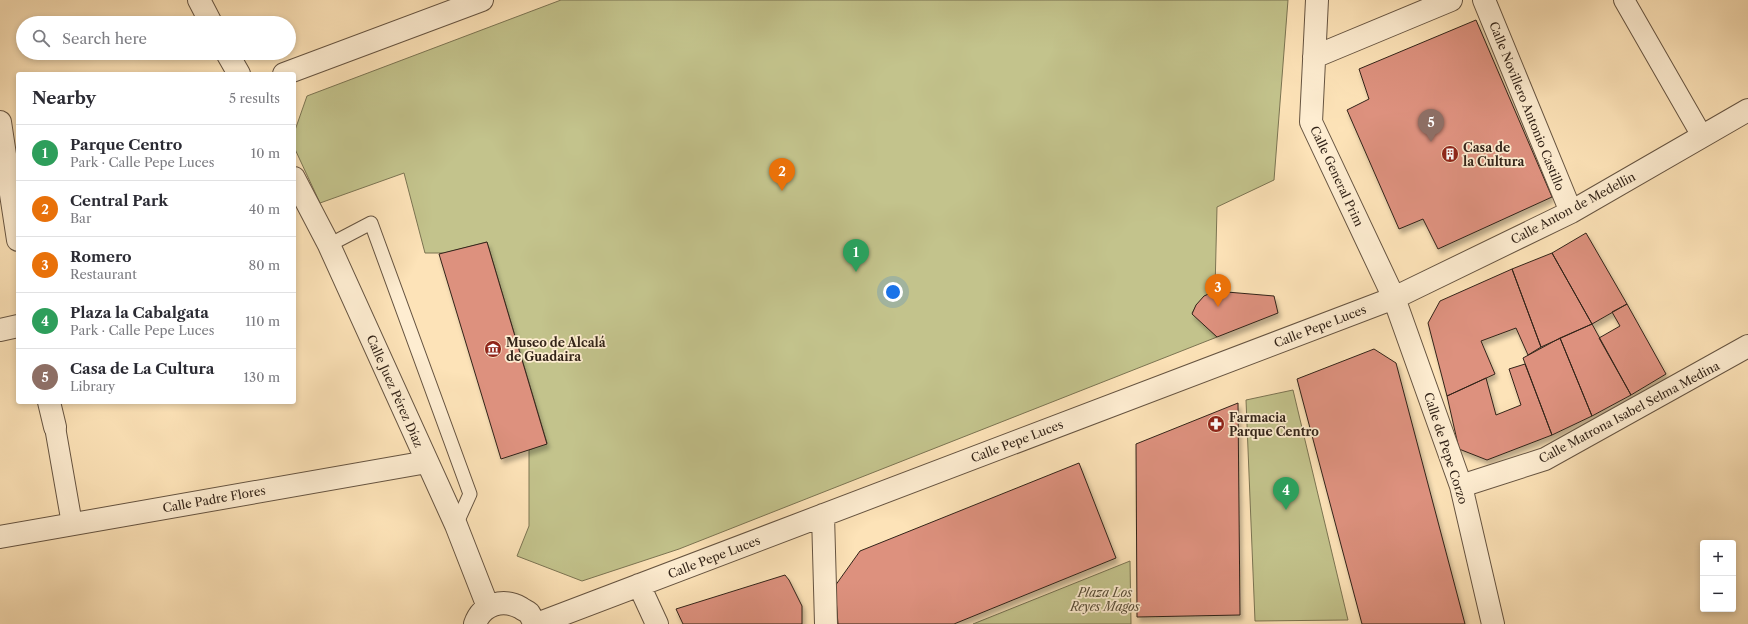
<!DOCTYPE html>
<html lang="en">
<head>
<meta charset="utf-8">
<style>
  :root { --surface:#fff; --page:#f2f2f3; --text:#2b2b33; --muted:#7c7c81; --line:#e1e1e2; --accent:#1a73e8 }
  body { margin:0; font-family:"Libre Caslon Text",serif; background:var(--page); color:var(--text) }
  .controls { position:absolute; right:12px; bottom:12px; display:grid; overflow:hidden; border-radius:4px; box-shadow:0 2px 6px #0003 }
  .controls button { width:36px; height:36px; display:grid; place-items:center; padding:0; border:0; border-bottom:1px solid var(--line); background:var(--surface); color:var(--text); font:20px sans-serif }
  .you { position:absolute; left:893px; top:292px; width:14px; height:14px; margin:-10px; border:3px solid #fff; border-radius:50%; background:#1a73e8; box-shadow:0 0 0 6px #1a73e833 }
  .badge { display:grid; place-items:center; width:26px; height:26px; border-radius:50%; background:var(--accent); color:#fff; font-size:13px; font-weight:700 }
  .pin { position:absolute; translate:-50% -33px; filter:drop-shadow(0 1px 2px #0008) }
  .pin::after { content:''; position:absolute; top:21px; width:14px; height:12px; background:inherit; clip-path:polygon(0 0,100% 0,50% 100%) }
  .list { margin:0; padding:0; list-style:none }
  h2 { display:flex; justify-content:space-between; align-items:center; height:52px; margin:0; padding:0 16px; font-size:17px }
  h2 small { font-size:13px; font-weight:400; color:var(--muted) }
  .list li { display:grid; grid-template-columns:26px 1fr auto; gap:12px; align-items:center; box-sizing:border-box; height:56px; padding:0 16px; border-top:1px solid var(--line) }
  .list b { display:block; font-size:15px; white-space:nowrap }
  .list p { margin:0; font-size:13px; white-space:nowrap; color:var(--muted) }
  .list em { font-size:13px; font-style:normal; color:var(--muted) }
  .icon { flex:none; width:22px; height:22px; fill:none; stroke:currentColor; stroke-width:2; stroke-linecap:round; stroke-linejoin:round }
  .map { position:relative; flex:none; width:1748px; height:624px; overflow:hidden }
  .search { position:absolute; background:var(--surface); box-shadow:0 2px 6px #0003; left:16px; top:16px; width:280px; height:44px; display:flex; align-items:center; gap:10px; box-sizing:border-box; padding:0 14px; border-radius:22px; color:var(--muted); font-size:15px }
  .panel { position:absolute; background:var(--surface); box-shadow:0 2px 6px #0003; left:16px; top:72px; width:280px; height:332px; border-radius:4px }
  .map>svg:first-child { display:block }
</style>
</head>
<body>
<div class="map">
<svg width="1748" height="624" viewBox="0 0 1748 624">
  <defs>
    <filter id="shadow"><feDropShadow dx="2.5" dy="4.5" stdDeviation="2" flood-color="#0004"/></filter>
  </defs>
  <rect width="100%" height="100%" fill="#fde3b8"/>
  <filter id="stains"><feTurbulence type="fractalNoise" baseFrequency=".005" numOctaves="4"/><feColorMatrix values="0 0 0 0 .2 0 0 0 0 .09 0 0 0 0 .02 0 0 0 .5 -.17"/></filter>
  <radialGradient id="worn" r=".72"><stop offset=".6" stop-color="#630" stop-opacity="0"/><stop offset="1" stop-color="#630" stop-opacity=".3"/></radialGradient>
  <path fill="#c3c38c" stroke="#7b7452" d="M561 0H1288L1274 180 1217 207 1215 291C1203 296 1198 302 1192 313L1217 337 679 549 582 581 517 556 529 526V450L547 443 487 242 444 253H425L404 173 320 203 294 147V133L307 96Z
    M1293 390 1348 620 1255 621 1246 400Z
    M1130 561 1131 624H973Z"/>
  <path fill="#dd917e" stroke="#332419" filter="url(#shadow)" d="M1476 20 1552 197 1438 249 1423 219 1399 229 1347 110 1369 99 1359 69Z
    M1586 233 1627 304 1592 324 1552 253Z
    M487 242 547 444 501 459 439 254Z
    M1552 253 1592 324 1541 347 1512 269Z
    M1512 269 1541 347 1528 355 1516 328 1481 341 1495 374 1447 396 1428 323 1440 301Z
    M1215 291 1274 296 1278 313 1217 337 1192 314 1196 305 1204 296Z
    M1627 304 1666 374 1631 395 1599 338 1620 326 1612 312Z
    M1592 324 1631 395 1592 416 1560 338Z
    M1560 338 1592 416 1552 435 1523 358Z
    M1374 349 1396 363 1465 624H1362L1297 379Z
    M1525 364 1552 435 1487 460 1459 449 1447 396 1486 378 1496 415 1521 405 1509 369Z
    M1238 403 1240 615 1137 617 1136 444Z
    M1079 463 1116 558 954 624H838L835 586 860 551Z
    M785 575 789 580 802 606V624H683L676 609Z"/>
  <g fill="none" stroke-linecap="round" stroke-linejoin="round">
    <g stroke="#665441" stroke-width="15">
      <path id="service" d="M329 245 371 223 470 494 456 525"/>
    </g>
    <g stroke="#665441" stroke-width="22">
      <path id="pedestrian" d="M1624 0 1702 136
        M55 427 72 524"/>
    </g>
    <g stroke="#665441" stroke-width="24">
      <path id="minor" d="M199 0 211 23
        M1317 0 1311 122 1394 298 1461 486 1493 624
        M1484 0 1571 212
        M227 53 239 74
        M1314 57 1451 0
        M284 74 482 0
        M0 122 18 240
        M294 178 329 245 456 525 488 607
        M0 330 18 326
        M49 402 55 427
        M1461 486 1545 459 1748 346
        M823 515 826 624
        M0 537 427 462
        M639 585 657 624
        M475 624C482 604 503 598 521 608 523 610 527 611 529 613 531 616 533 621 535 624
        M537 624 1394 298 1571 212 1748 110"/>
    </g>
    <use href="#service" stroke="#feedd1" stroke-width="13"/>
    <use href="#pedestrian" stroke="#feedd1" stroke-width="20"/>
    <use href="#minor" stroke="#feedd1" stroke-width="22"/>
  </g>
  <defs>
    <g id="building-disc" transform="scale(0.9)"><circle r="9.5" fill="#8f2418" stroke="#feedd1"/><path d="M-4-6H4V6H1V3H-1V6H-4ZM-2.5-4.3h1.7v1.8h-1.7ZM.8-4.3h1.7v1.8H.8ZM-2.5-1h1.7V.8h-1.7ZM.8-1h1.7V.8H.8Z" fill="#fff"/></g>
    <g id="museum-disc" transform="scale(0.9)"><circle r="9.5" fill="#8f2418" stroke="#feedd1"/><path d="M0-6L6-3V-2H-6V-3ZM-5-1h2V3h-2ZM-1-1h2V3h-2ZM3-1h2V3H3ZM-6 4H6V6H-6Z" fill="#fff"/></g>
    <g id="pharmacy-disc" transform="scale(0.9)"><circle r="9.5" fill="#8f2418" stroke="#feedd1"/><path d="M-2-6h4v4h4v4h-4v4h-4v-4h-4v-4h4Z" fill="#fff"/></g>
  </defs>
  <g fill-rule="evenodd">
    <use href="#building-disc" x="1450" y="154"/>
    <use href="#museum-disc" x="493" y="349"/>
    <use href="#pharmacy-disc" x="1216" y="424"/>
  </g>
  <g text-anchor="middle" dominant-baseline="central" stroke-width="3.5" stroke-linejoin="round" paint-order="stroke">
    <g font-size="12" fill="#332419" stroke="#feedd1">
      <text transform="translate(1527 106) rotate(68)">Calle Novillero Antonio Castillo</text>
      <text transform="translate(1337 176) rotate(65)">Calle General Prim</text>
      <text transform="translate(1573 208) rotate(-28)">Calle Anton de Medellin</text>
      <text transform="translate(1320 326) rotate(-21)">Calle Pepe Luces</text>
      <text transform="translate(395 391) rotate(66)">Calle Juez Pérez Díaz</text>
      <text transform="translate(1629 412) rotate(-28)">Calle Matrona Isabel Selma Medina</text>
      <text transform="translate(1017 441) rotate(-21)">Calle Pepe Luces</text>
      <text transform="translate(1446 448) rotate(72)">Calle de Pepe Corzo</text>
      <text transform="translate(214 499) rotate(-10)">Calle Padre Flores</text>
      <text transform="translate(714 557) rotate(-21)">Calle Pepe Luces</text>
    </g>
    <g font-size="12" font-weight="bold" fill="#332419" stroke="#feedd1" text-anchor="start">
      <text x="1463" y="147">Casa de<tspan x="1463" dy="14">la Cultura</tspan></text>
      <text x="506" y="342">Museo de Alcalá<tspan x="506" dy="14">de Guadaira</tspan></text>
      <text x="1229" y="417">Farmacia<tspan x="1229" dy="14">Parque Centro</tspan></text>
    </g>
    <g font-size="12" font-style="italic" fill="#574c36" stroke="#feedd1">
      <text x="1105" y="592">Plaza Los<tspan x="1105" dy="14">Reyes Magos</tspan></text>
    </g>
  </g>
  <rect width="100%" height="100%" filter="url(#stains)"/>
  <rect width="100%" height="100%" fill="url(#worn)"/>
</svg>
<div class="controls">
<button>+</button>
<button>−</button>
</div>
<div class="you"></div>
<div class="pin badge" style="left:856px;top:272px;background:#2e9e5b">1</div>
<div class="pin badge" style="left:782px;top:191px;background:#e8710a">2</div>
<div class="pin badge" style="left:1218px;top:307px;background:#e8710a">3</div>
<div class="pin badge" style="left:1286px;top:510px;background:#2e9e5b">4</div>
<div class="pin badge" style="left:1431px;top:142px;background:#8d6e63">5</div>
<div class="search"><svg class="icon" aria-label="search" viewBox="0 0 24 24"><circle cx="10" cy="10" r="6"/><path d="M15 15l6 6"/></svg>Search here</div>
<section class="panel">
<h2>Nearby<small>5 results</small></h2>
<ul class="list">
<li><span class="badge" style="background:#2e9e5b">1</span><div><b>Parque Centro</b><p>Park · Calle Pepe Luces</p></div><em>10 m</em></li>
<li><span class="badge" style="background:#e8710a">2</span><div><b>Central Park</b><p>Bar</p></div><em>40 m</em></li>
<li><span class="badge" style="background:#e8710a">3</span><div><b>Romero</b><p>Restaurant</p></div><em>80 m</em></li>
<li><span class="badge" style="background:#2e9e5b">4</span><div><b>Plaza la Cabalgata</b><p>Park · Calle Pepe Luces</p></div><em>110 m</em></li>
<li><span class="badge" style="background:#8d6e63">5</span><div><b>Casa de La Cultura</b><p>Library</p></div><em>130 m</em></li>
</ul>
</section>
</div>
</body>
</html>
